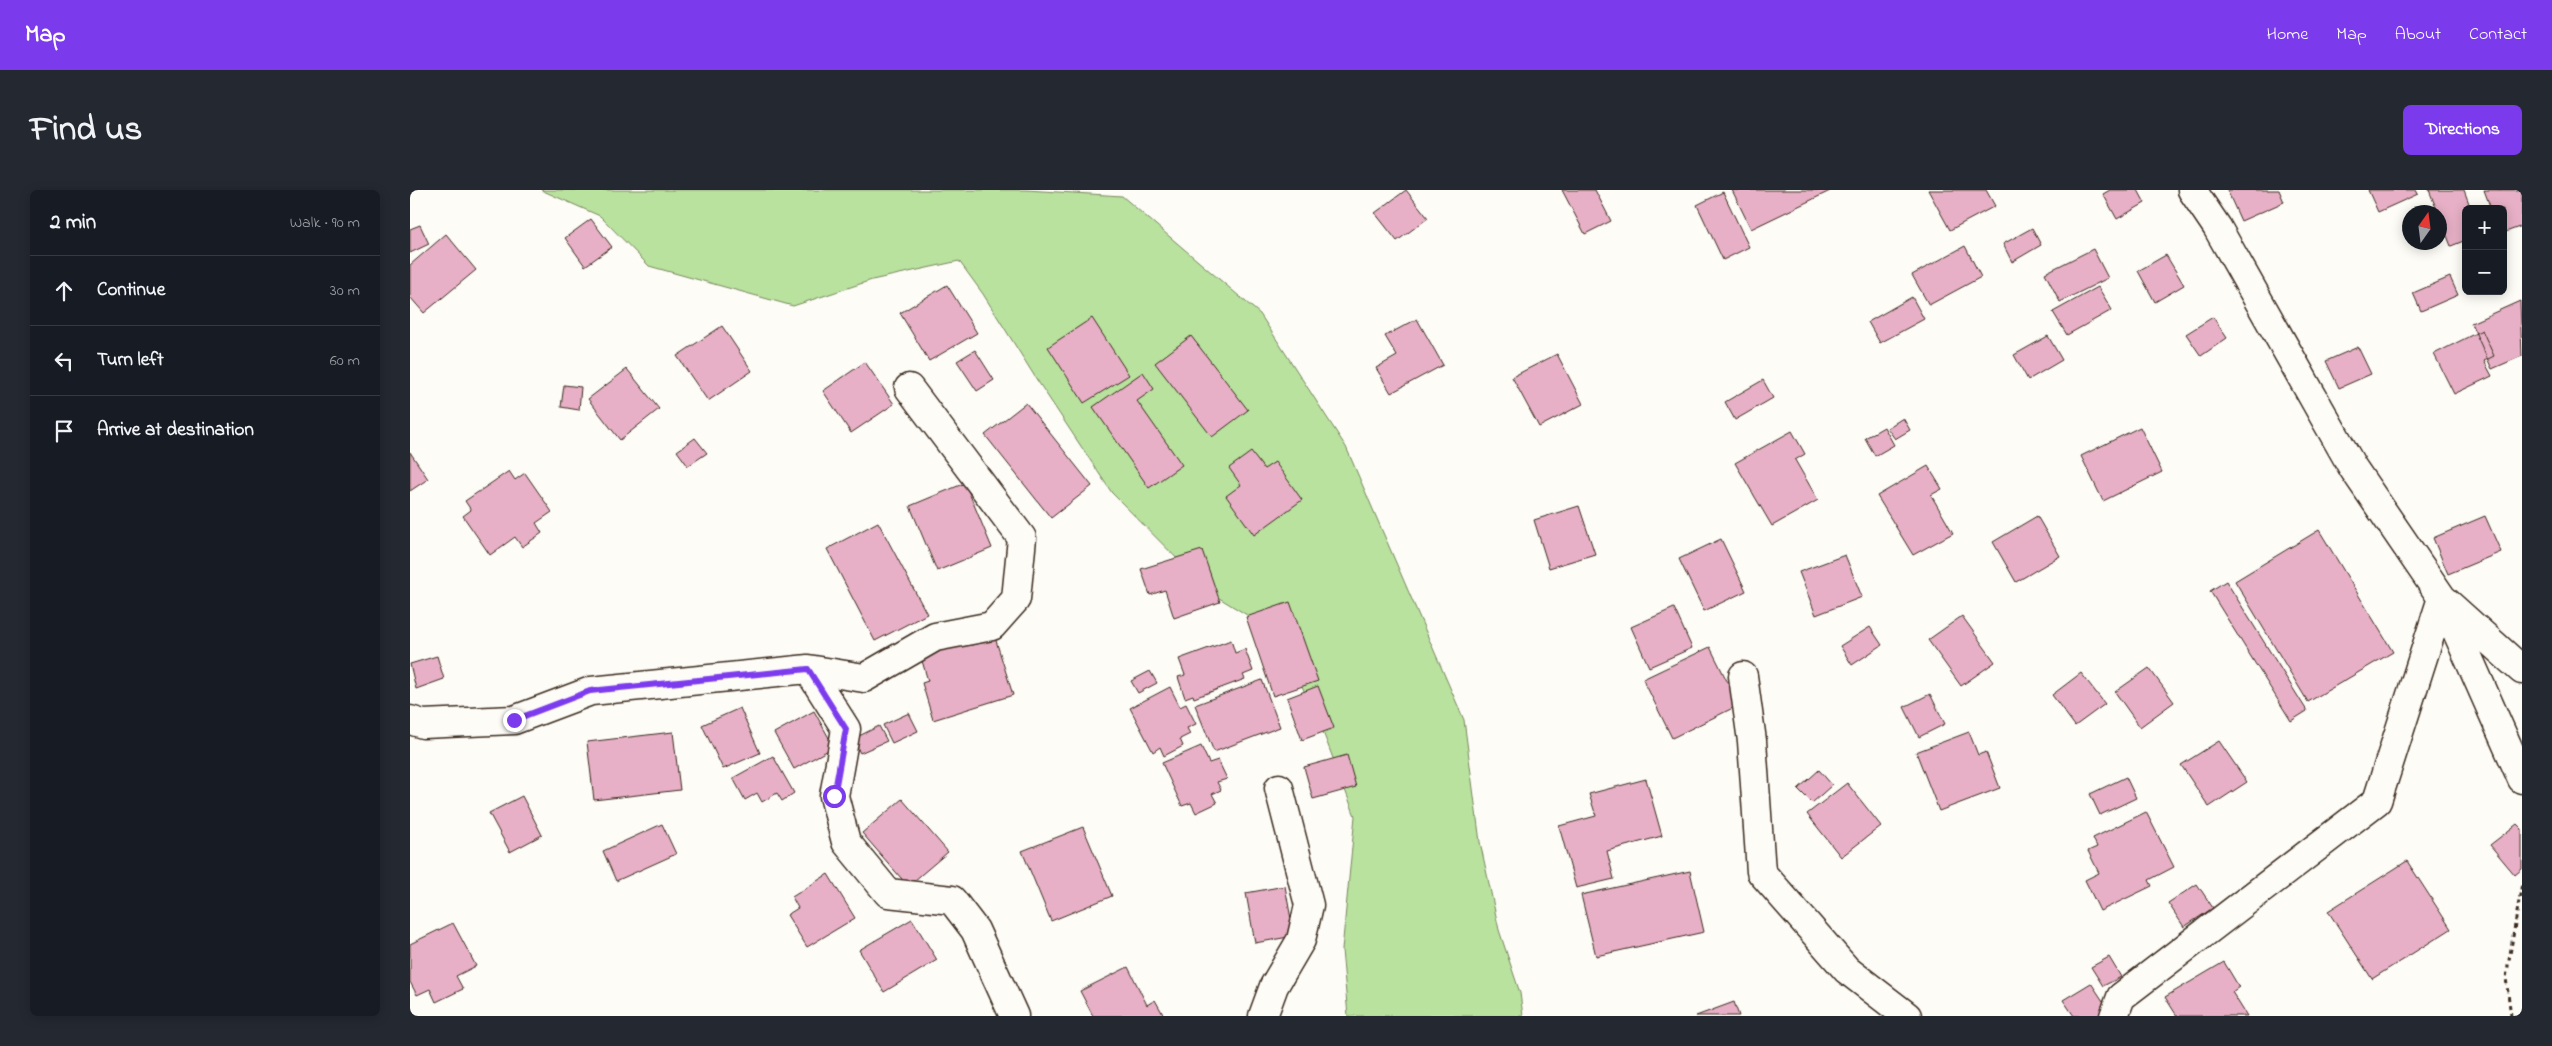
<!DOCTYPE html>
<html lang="en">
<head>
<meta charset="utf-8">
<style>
  :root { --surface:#171b24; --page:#242831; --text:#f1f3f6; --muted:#9ea1a6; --line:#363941; --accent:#7c3aed }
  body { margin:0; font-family:"Indie Flower",sans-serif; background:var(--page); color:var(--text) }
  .controls { position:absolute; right:15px; top:15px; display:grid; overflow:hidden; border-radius:8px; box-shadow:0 2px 12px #0003 }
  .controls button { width:45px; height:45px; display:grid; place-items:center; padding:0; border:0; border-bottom:1px solid var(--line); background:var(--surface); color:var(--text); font:25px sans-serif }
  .compass { position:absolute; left:1992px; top:15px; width:45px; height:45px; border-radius:50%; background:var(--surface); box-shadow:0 2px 12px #0003; rotate:14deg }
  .stop { position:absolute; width:15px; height:15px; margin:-11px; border:4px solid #7c3aed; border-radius:50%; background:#fff }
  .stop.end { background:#7c3aed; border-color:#fff; box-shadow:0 1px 5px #0008 }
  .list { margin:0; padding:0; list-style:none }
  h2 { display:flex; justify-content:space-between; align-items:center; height:65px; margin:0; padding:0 20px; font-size:21px }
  h2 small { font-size:16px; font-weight:400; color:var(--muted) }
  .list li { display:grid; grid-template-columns:32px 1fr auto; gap:15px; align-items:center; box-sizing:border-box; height:70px; padding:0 20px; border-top:1px solid var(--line) }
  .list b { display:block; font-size:19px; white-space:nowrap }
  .list em { font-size:16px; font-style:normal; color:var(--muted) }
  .icon { flex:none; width:28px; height:28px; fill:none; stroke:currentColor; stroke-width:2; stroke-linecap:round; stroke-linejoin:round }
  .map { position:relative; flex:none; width:2112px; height:826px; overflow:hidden; border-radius:8px }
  header { display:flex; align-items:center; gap:30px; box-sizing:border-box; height:70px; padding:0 25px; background:var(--accent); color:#fff }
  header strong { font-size:24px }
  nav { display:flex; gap:28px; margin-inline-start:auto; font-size:18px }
  .intro { display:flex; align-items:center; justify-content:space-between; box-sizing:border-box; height:120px; padding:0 30px }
  h1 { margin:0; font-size:35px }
  .button { padding:12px 22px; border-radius:8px; background:var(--accent); color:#fff; font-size:18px; font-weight:700 }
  main { display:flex; gap:30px; padding:0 30px }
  aside { flex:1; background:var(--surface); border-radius:8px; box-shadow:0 2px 12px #0003 }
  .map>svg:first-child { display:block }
</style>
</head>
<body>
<header>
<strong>Map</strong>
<nav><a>Home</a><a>Map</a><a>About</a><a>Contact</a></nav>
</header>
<div class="intro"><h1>Find us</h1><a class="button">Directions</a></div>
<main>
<aside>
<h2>2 min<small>Walk · 90 m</small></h2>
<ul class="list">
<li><svg class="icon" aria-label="ahead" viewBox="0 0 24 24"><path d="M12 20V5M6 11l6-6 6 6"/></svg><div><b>Continue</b></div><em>30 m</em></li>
<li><svg class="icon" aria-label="left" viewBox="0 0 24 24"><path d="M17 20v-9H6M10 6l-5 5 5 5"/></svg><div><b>Turn left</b></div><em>60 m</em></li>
<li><svg class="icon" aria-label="arrive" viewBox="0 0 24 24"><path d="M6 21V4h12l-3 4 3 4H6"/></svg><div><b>Arrive at destination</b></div></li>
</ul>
</aside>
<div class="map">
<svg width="2112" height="826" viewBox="0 0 2112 826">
  <rect width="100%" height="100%" fill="#fdfcf7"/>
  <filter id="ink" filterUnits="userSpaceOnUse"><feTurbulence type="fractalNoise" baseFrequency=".02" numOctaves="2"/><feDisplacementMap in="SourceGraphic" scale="10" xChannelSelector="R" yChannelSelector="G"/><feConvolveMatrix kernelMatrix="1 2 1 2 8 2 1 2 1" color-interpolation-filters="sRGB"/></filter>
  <g filter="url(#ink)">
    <path fill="#b8e29e" stroke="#7a865e" d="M131 0H616L712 6 850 124 936 257 1054 530 1070 652 1089 740 1110 803 1113 826H938L932 760 945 626 913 542 868 444 801 403 702 303 627 190 573 104 549 71 462 90 383 116 239 76 190 26Z"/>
    <path fill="#e7b0c6" stroke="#3b2a1e" d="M996 0 1018 28 987 51 965 23Z
      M1152 0H1185L1201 31 1175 44Z
      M1322 0H1420V1L1341 39Z
      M1518 0H1576L1585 16 1540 40Z
      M1700 0H1728L1735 13 1707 29 1693 4Z
      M1817 0H1869L1874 12 1831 31Z
      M1958 0H2006L2008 4 1968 22Z
      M2019 0H2054L2061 19H2056V50L2041 56Z
      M2074 0H2112V36L2093 43V19H2081Z
      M1313 2 1339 57 1313 70 1287 15Z
      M181 29 202 57 175 76 155 48Z
      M10 35 19 54 0 63V39Z
      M1622 38 1631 55 1602 72 1593 54Z
      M36 44 66 80 14 123 0 107V75Z
      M1555 56 1571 87 1519 115 1502 85Z
      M1683 59 1698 88 1650 112 1635 83Z
      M1756 65 1774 95 1745 112 1728 81Z
      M2040 87 2048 105 2011 121 2003 103Z
      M537 95 567 143 519 171 490 123Z
      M1688 97 1702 120 1657 145 1643 122Z
      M1502 107 1514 129 1470 153 1458 132Z
      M2110 111 2112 166 2082 179 2061 133Z
      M1803 127 1817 148 1791 166 1776 144Z
      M682 128 719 185 674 213 638 157Z
      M1007 129 1033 175 981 203 966 178 987 166 975 146Z
      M312 136 342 181 298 211 267 166Z
      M2072 140 2084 166 2074 171 2082 186 2044 204 2024 164Z
      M781 146 838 220 802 247 745 173Z
      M1638 146 1652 170 1618 190 1604 165Z
      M1948 157 1961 184 1929 198 1916 171Z
      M565 160 584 190 567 201 547 171Z
      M1147 164 1173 214 1129 237 1102 187Z
      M455 172 484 214 441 243 413 201Z
      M217 179 249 219 210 250 178 209Z
      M733 182 744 199 727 211 772 275 739 298 683 217Z
      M1353 190 1363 208 1325 230 1315 212Z
      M154 195 171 197 169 220 151 217Z
      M616 213 682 296 641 328 575 245Z
      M1493 228 1500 240 1485 249 1477 238Z
      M1474 237 1484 255 1465 266 1455 248Z
      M1730 237 1752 282 1693 311 1671 266Z
      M1382 241 1395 264 1385 270 1408 310 1362 336 1325 273Z
      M285 248 297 263 278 276 267 261Z
      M0 262 18 289 0 301Z
      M841 262 854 279 865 272 892 310 844 345 816 306 831 295 819 278Z
      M1518 276 1532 299 1521 305 1543 343 1503 365 1467 306Z
      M99 281 105 290 115 283 142 322 126 333 132 343 112 357 105 347 80 365 53 326 61 320 55 311Z
      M555 293 582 358 527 381 500 316Z
      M1169 316 1185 364 1139 378 1124 330Z
      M1627 326 1650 366 1606 392 1583 352Z
      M2075 326 2091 362 2038 384 2023 348Z
      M468 332 517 424 465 451 417 359Z
      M1909 340 1983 462 1898 512 1825 391Z
      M1311 349 1336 401 1294 421 1269 369Z
      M792 360 810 412 764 428 755 400 740 405 731 379Z
      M1435 365 1452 407 1406 425 1389 382Z
      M1816 391 1897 521 1881 531 1800 401Z
      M880 412 908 491 863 506 836 427Z
      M1264 418 1282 458 1239 477 1221 437Z
      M1552 426 1585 472 1551 496 1518 450Z
      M1460 437 1472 455 1442 475 1430 456Z
      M583 441 603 505 523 530 512 493 518 491 510 464Z
      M821 450 825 463 835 459 843 481 833 485 835 489 784 508 783 505 775 508 768 487 775 485 769 469Z
      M1300 457 1329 515 1262 548 1233 489Z
      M27 466 34 489 6 499 0 474Z
      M1739 478 1764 512 1730 537 1705 502Z
      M740 481 747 493 728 503 721 491Z
      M1671 483 1695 514 1665 536 1642 505Z
      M852 490 870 537 804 562 785 515Z
      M908 496 924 538 892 550 877 508Z
      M760 497 770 517 776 514 786 534 777 538 780 544 770 549 773 556 754 566 750 557 743 562 720 518Z
      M1520 504 1535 534 1509 547 1494 517Z
      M330 518 350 563 313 579 292 535Z
      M404 521 424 557 384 579 364 543Z
      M499 523 508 541 482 553 473 535Z
      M469 536 477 551 450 563 443 549Z
      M263 542 270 600 184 610 177 552Z
      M1559 542 1568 565 1576 562 1590 598 1529 621 1506 562Z
      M1809 551 1837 592 1799 617 1771 575Z
      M791 556 799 573 808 570 817 589 807 592 811 600 802 604 807 613 786 623 781 613 772 616 752 573Z
      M937 565 946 597 903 609 894 577Z
      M363 566 384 603 372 611 367 603 352 612 347 603 335 610 323 588Z
      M1409 580 1422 595 1402 613 1388 599Z
      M1716 587 1726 608 1690 625 1680 604Z
      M1236 589 1252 646 1197 661 1204 689 1166 698 1149 636 1186 626 1179 604Z
      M1437 593 1471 636 1431 667 1397 624Z
      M112 606 132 645 100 662 79 623Z
      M492 609 538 662 498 696 452 643Z
      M1736 622 1764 677 1739 690 1742 696 1690 721 1675 690 1689 683 1678 661 1687 657 1683 648Z
      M252 634 266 664 206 691 193 661Z
      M2107 634 2112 639V679L2105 685 2080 655Z
      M673 637 702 706 641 731 612 661Z
      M1997 671 2041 739 1962 789 1918 721Z
      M1280 681 1294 742 1186 766 1171 705Z
      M418 684 445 728 397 757 377 725 388 718 382 707Z
      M1787 694 1803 718 1774 737 1758 713Z
      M875 696 884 746 845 753 836 703Z
      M502 729 527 770 474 802 449 760Z
      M43 733 66 776 46 786 53 799 26 812 20 799 7 805 0 792V754Z
      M1699 767 1711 787 1693 796 1681 777Z
      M1814 772 1829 797 1822 802 1837 826H1767L1755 807Z
      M718 777 737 815 745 810 754 826H683L670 801Z
      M1681 793 1699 820 1689 826H1664L1653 810Z
      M1324 812 1329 826H1286Z"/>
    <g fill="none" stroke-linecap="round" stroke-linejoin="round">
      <g stroke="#3b2a1e" stroke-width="31">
        <path id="street" d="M1782 0 1807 37 1943 278 2032 408 2112 589
          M499 198 612 348 606 409 582 436 525 447 454 488 398 479 436 539 424 606 436 652 478 703 542 710 565 740 604 826
          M1333 486 1342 551 1351 682 1437 780 1497 826
          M0 530 13 534 104 530 181 501 398 479
          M853 826 864 796 891 750 899 715 869 598
          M1704 826 1711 807 1967 611 2032 408 2112 480"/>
      </g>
      <path stroke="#3b2a1e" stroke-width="3" stroke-dasharray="4 4" stroke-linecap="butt" d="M2101 826 2096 788 2112 693"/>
      <use href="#street" stroke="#fdfcf7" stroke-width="28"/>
    </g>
  </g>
  <g fill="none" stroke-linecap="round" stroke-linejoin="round" filter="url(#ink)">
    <path stroke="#7c3aed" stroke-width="6" d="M104 530 180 501 398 479 436 539 424 606"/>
  </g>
</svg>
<div class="controls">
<button>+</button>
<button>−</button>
</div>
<svg class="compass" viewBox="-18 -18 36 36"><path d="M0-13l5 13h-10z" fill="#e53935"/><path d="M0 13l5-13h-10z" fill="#9ea1a6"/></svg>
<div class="stop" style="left:424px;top:606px"></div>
<div class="stop end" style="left:104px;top:530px"></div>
</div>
</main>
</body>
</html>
